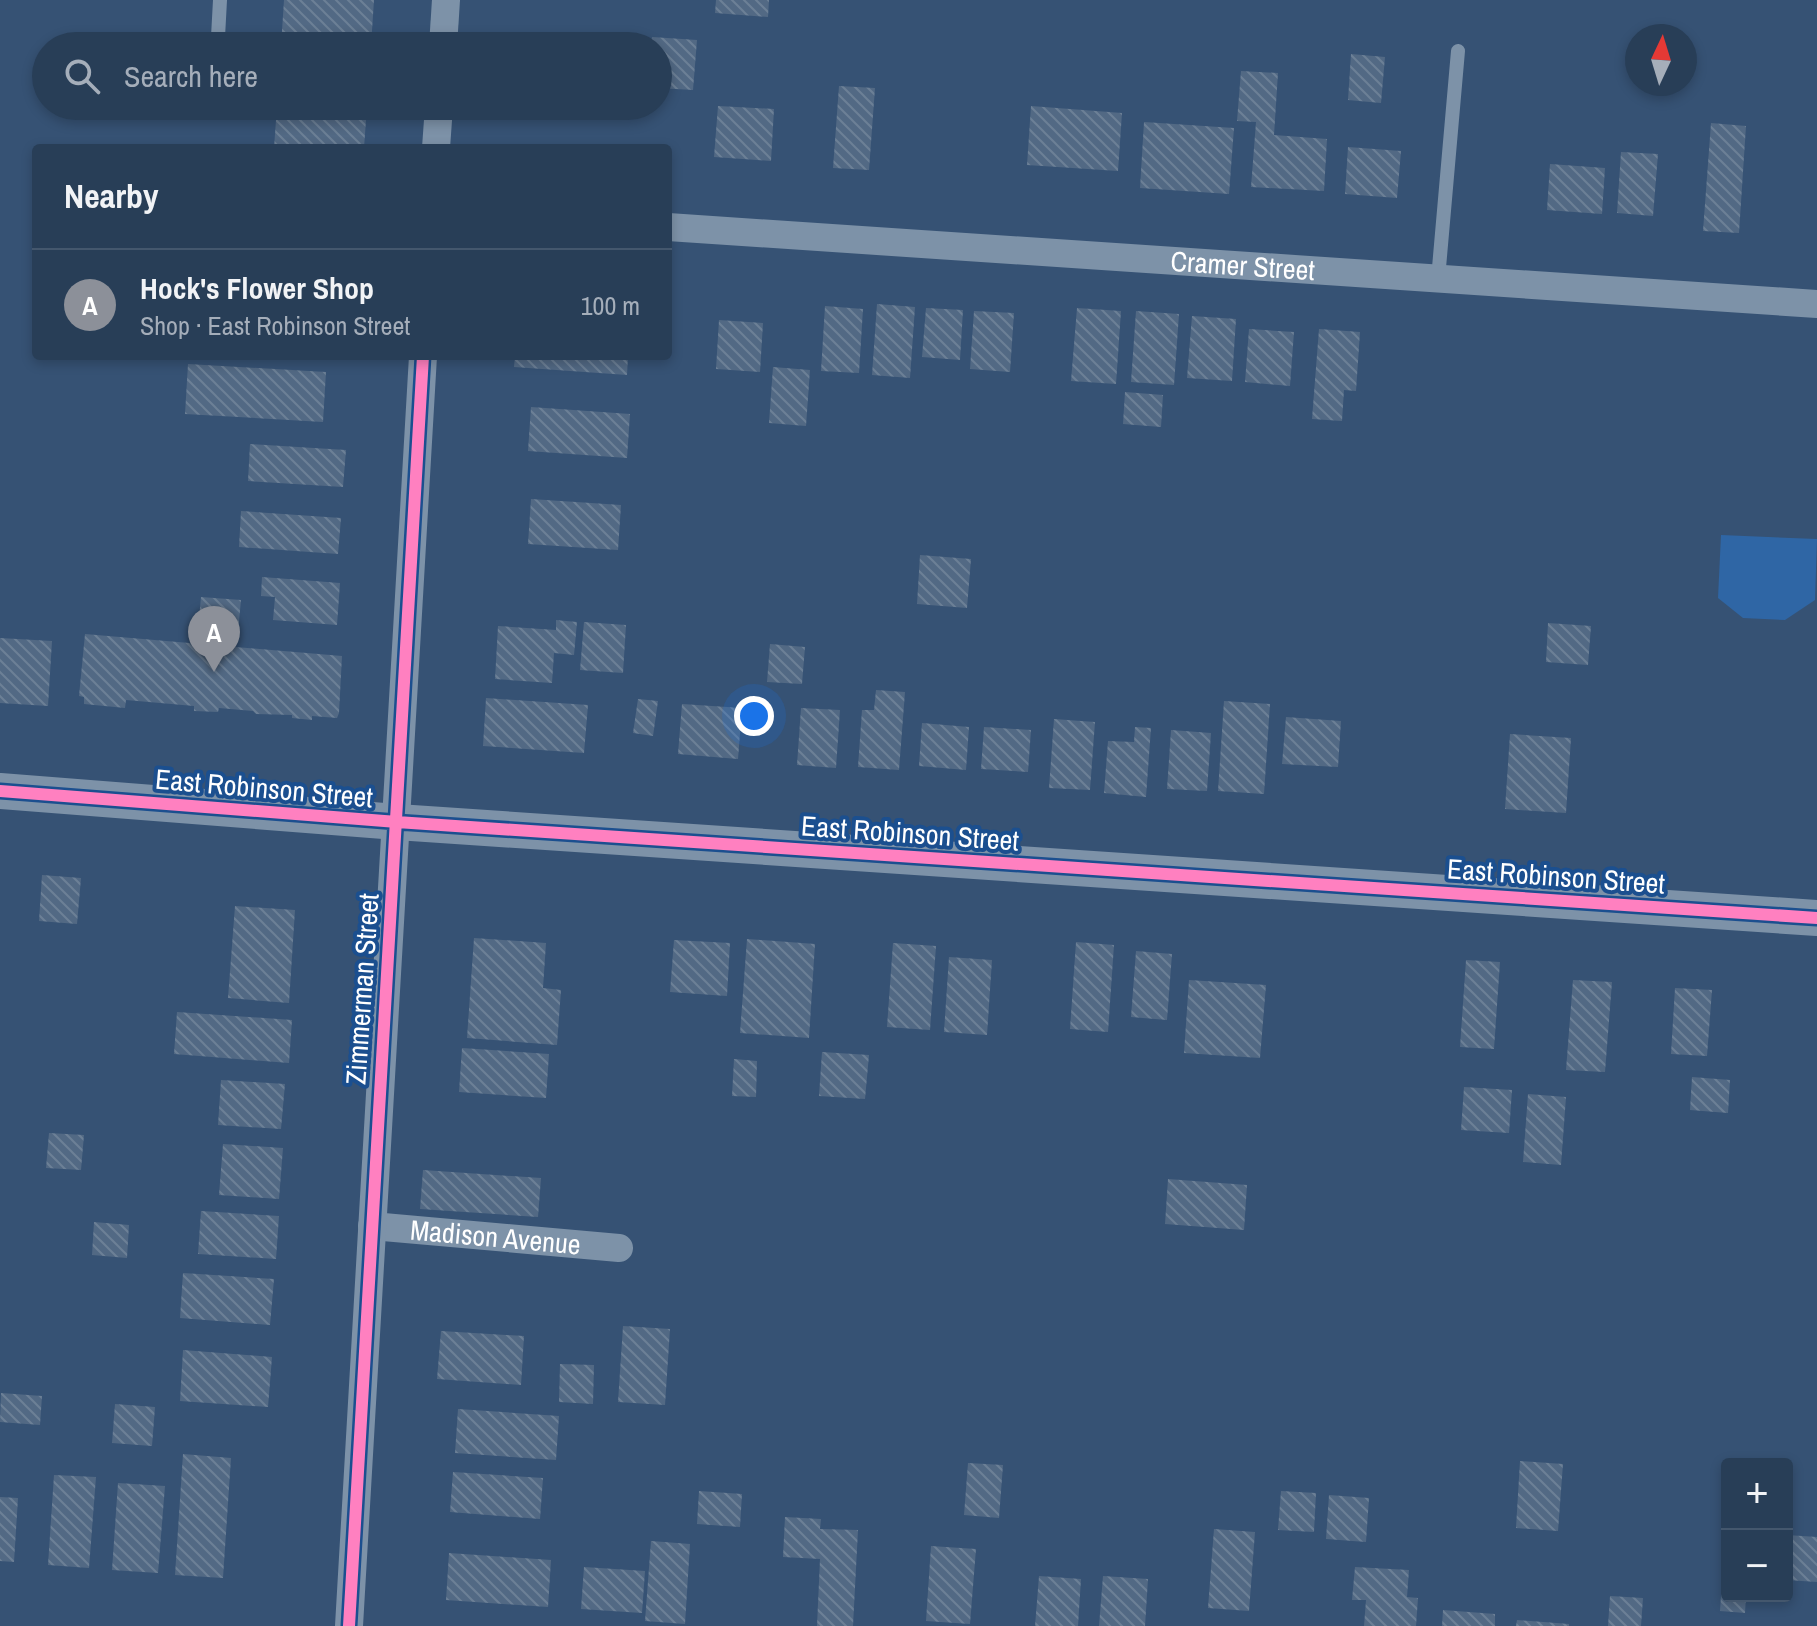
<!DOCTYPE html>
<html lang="en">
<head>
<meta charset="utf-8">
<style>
  :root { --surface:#283e57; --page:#30455d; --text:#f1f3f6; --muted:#a5aeba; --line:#44576d; --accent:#8c9099 }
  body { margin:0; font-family:"Archivo Narrow",sans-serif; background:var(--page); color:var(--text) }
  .controls { position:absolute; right:24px; bottom:24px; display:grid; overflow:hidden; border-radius:8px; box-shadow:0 4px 12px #0003 }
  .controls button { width:72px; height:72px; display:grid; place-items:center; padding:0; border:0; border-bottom:2px solid var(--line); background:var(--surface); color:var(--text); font:40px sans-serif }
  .compass { position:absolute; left:1625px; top:24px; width:72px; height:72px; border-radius:50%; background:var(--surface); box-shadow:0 4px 12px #0003; rotate:4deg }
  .you { position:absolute; left:754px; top:716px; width:28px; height:28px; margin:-20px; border:6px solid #fff; border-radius:50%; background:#1a73e8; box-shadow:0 0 0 12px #1a73e833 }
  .badge { display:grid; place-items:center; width:52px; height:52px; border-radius:50%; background:var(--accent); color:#fff; font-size:26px; font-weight:700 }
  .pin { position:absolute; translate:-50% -66px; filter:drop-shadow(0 2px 4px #0008) }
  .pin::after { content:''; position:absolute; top:42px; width:28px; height:24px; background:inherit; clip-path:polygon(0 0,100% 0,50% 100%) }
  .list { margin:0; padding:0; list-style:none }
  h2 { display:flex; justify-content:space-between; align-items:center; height:104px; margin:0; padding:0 32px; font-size:34px }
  h2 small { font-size:26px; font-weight:400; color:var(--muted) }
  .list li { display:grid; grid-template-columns:52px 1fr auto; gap:24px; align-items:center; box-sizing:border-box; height:112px; padding:0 32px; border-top:2px solid var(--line) }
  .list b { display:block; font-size:30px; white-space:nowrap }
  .list p { margin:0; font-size:26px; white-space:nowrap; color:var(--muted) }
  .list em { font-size:26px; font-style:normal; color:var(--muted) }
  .icon { flex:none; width:44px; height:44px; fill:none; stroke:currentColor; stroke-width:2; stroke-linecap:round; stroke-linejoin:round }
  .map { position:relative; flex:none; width:1817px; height:1626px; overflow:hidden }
  .search { position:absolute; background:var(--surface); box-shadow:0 4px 12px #0003; left:32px; top:32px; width:640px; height:88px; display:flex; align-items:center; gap:20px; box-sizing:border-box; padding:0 28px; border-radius:44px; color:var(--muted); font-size:30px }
  .panel { position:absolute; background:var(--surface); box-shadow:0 4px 12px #0003; left:32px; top:144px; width:640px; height:216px; border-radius:8px }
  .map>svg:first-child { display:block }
</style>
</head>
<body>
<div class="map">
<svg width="1817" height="1626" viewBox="0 0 1817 1626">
  <defs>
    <pattern id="building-back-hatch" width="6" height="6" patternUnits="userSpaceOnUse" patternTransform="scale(2)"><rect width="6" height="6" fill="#526984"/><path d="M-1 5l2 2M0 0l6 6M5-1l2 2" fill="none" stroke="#6c8096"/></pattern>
  </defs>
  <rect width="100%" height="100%" fill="#365274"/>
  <path fill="#2f66a5" d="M1721 535 1817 539 1815 600 1785 620 1743 618 1718 598Z"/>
  <path fill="url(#building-back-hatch)" d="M284 0H374L371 46H281Z
    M716 0H769L768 17 715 13Z
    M652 37 697 40 693 90 658 88V46H651Z
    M1351 54 1385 57 1381 103 1348 100Z
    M1241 71 1278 73 1274 135 1327 139 1324 191 1251 187 1256 122 1237 121Z
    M839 86 875 88 869 170 833 168Z
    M277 106H367L364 148H274Z
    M718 106 774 109 771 161 714 157Z
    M1031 106 1122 113 1118 171 1027 165Z
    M1144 122 1234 128 1229 194 1140 188Z
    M1711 123 1746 126 1739 233 1703 231Z
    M1348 147 1401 151 1397 198 1345 194Z
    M1621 152 1658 154 1653 216 1617 213Z
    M1550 164 1605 168 1602 214 1547 210Z
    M877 304 915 307 910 378 872 375Z
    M825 306 863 309 859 373 821 371Z
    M926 308 963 310 960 360 922 357Z
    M1077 308 1121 311 1116 384 1071 381Z
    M974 311 1014 313 1010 372 970 369Z
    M1136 311 1179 314 1174 385 1131 382Z
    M1192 316 1236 319 1232 381 1187 378Z
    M719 320 763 323 760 372 716 369Z
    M1249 329 1294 332 1290 386 1245 382Z
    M1319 329 1360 332 1356 391 1344 390 1342 421 1312 419Z
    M515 356H628L627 375 514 367Z
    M188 364 326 372 323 422 185 414Z
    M773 367 810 370 806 426 769 423Z
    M1125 392 1163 395 1161 427 1123 424Z
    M531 407 630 414 627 458 528 451Z
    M250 444 346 450 343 487 248 481Z
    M531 499 621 505 618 550 528 544Z
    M241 511 341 518 338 554 239 547Z
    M920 555 971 559 967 608 917 604Z
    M262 577 340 583 337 625 273 620 275 597 261 596Z
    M201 597 241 600 238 632 198 629Z
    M556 620 577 622 574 655 554 653 552 683 495 679 498 626 556 630Z
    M584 622 626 625 623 673 580 670Z
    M1548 623 1591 626 1588 665 1546 662Z
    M85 634 342 656 339 713 337 718 312 716V720L292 718V715L256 714 253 711 219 708 218 712 194 711V706L126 700 125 708 84 704V697L79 696Z
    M0 638 52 641 48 706 0 703Z
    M770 644 805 647 802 684 767 682Z
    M876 690 905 692 899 770 858 767 862 710H874Z
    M486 698 588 705 584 753 483 746Z
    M638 699 658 701 653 736 633 733Z
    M1224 701 1270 704 1264 794 1218 791Z
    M682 704 742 708 738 759 678 754Z
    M801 708 840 710 836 768 797 765Z
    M1286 717 1341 721 1338 767 1282 764Z
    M1054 719 1095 722 1090 790 1049 788Z
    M922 723 969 727 966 770 919 766Z
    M984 727 1031 730 1028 772 981 769Z
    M1135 727 1151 728 1146 797 1104 793 1108 741 1134 742Z
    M1171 730 1211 733 1207 791 1167 789Z
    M1510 734 1571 738 1566 813 1505 809Z
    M42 875 81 878 77 924 39 921Z
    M235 906 295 910 289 1003 228 998Z
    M474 938 546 943 543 988 561 990 557 1045 467 1038Z
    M747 939 815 944 809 1038 740 1033Z
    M674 940 730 943 727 996 670 992Z
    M1076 942 1114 945 1108 1032 1070 1029Z
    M893 943 936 946 930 1030 887 1027Z
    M1136 951 1172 954 1167 1020 1131 1017Z
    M949 957 992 960 987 1035 944 1032Z
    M1466 960 1500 962 1494 1049 1460 1047Z
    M1189 980 1266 985 1260 1058 1184 1053Z
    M1573 980 1612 982 1605 1072 1566 1070Z
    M1675 988 1712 990 1707 1056 1671 1054Z
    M177 1012 292 1020 289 1063 174 1054Z
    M462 1048 549 1054 546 1098 459 1092Z
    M822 1052 869 1055 865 1099 819 1096Z
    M734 1059 757 1061 756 1097 732 1096Z
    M1692 1077 1730 1080 1728 1113 1690 1110Z
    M221 1080 285 1084 281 1129 218 1125Z
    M1464 1087 1512 1090 1509 1133 1461 1130Z
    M1528 1094 1566 1097 1561 1165 1523 1162Z
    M49 1133 84 1135 81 1170 46 1168Z
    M223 1144 283 1148 279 1199 219 1195Z
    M423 1170 541 1178 538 1217 420 1209Z
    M1168 1179 1247 1185 1244 1230 1165 1224Z
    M201 1211 279 1216 276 1259 198 1254Z
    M94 1222 129 1225 127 1258 92 1255Z
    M183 1273 274 1279 270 1325 180 1318Z
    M623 1326 670 1329 665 1405 618 1402Z
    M441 1331 524 1336 521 1385 437 1379Z
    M183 1350 272 1357 268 1407 180 1401Z
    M560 1364 594 1365 593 1404 559 1402Z
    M1 1393 42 1396 40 1425 0 1422Z
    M115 1404 155 1407 152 1446 112 1443Z
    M458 1409 559 1416 556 1460 455 1453Z
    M183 1454 231 1458 223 1578 175 1575Z
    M1520 1461 1563 1464 1558 1531 1516 1528Z
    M968 1463 1003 1465 999 1518 964 1515Z
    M453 1472 543 1478 540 1519 450 1512Z
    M54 1475 96 1477 89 1568 48 1565Z
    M118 1483 165 1486 158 1573 112 1570Z
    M699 1491 742 1494 740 1527 697 1524Z
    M1281 1491 1316 1493 1314 1532 1278 1530Z
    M1329 1495 1369 1498 1366 1542 1326 1539Z
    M0 1497 18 1498 14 1562 0 1561Z
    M785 1517 821 1519 820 1529 858 1530 853 1626H817L820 1559 783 1557Z
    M1214 1529 1255 1532 1249 1611 1208 1608Z
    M1787 1535 1817 1537V1582L1787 1580Z
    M651 1541 690 1544 685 1624 645 1621Z
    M931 1546 976 1549 970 1624 926 1621Z
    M449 1553 551 1560 548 1607 446 1600Z
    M584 1567 645 1571 642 1613 581 1609Z
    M1355 1567 1409 1570 1407 1597 1418 1598 1416 1626H1364L1366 1600H1352Z
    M1039 1576 1081 1579 1078 1626H1035Z
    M1103 1576 1148 1579 1145 1626H1099Z
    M1722 1580 1727 1581V1596H1746L1745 1613 1720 1611Z
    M1610 1596 1643 1598 1641 1626H1608Z
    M1443 1610 1495 1614V1626H1442Z
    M1517 1620 1569 1624V1626H1516Z"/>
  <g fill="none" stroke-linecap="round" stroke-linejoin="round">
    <path stroke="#7d92a8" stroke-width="14" d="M218 37 220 0
      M1438 279 1458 51"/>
    <g stroke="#7d92a8" stroke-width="28">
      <path d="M443 46 446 0"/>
      <path d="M436 148 439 106"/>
      <path id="s1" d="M668 227 1817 304"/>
      <path id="s2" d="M372 1226 619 1248"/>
      <path d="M349 1626 423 356"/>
    </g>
    <path stroke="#7d92a8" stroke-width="36" d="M0 791 397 822 1817 918"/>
    <g stroke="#1b4f8f" stroke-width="17">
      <path id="cycleway" d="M0 791 397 822 1817 918
        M349 1626 423 356"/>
    </g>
    <use href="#cycleway" stroke="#ff80c0" stroke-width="12"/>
  </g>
  <g text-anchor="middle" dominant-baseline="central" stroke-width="8" stroke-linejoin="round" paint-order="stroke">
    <g font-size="28" fill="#fff" stroke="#1b4f8f">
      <text stroke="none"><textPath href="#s1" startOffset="576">Cramer Street</textPath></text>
      <text transform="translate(264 788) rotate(5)">East Robinson Street</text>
      <text transform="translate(910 833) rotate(4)">East Robinson Street</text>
      <text transform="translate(1556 876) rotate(4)">East Robinson Street</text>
      <text transform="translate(362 989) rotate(-86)">Zimmerman Street</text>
      <text stroke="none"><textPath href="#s2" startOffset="124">Madison Avenue</textPath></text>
    </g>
  </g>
</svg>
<div class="controls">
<button>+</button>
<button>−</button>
</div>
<svg class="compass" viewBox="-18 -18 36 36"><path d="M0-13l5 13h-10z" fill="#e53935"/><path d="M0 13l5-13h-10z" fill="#a5aeba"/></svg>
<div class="you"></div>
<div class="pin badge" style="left:214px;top:672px">A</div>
<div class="search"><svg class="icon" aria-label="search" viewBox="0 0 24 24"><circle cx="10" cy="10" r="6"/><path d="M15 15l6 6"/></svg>Search here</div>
<section class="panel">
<h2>Nearby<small></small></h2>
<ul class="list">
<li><span class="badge">A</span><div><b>Hock's Flower Shop</b><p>Shop · East Robinson Street</p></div><em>100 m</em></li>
</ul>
</section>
</div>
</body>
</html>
